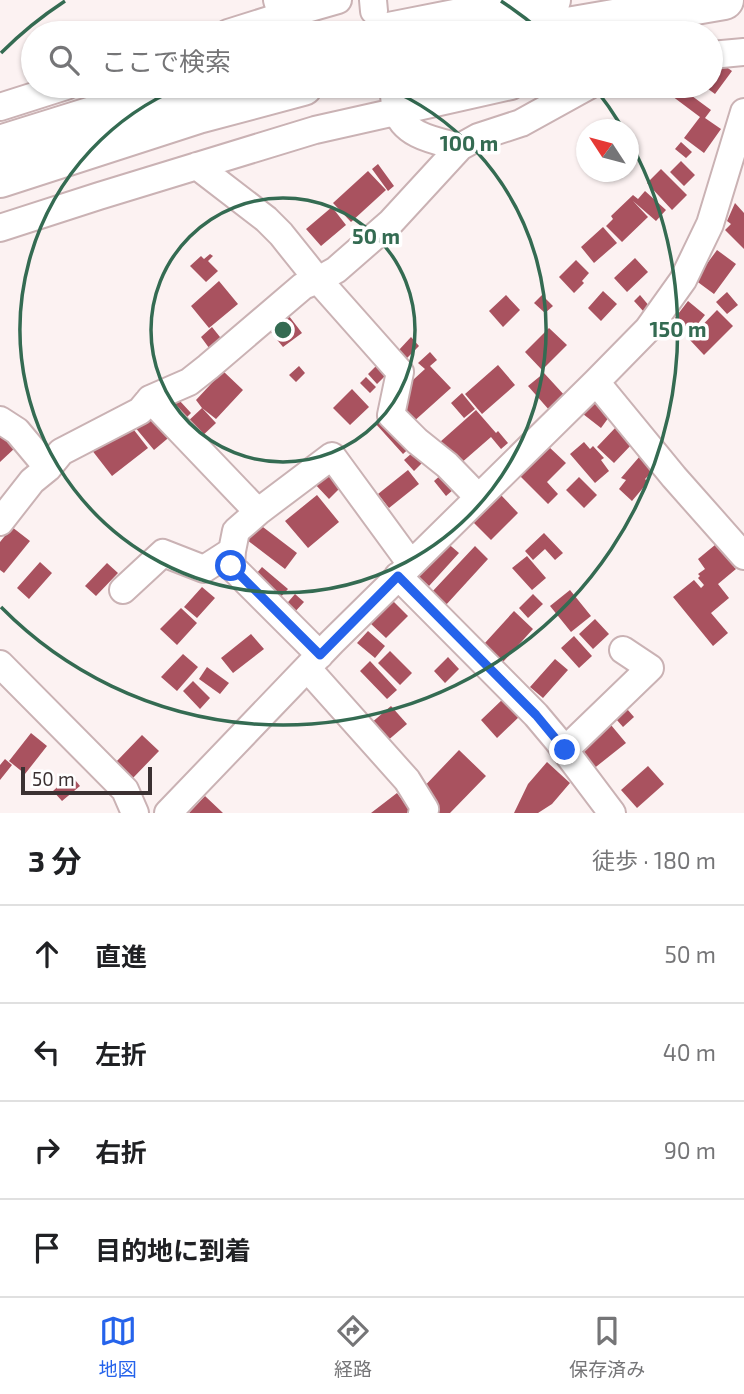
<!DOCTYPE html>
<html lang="ja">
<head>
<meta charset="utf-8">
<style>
  :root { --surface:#fff; --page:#f2f2f2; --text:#202124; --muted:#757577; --line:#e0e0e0; --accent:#2563eb }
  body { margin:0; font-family:"Exo 2","Noto Sans JP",sans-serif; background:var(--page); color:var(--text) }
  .compass { position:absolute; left:576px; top:119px; width:63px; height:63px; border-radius:50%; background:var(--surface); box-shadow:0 2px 5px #0004; rotate:306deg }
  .scale { position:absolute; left:21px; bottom:18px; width:131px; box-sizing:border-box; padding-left:7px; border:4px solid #3b3132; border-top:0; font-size:19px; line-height:24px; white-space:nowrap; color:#3b3132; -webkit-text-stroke:5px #fff; paint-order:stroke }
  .stop { position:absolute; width:21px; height:21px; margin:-16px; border:5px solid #2563eb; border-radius:50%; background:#fff }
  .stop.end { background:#2563eb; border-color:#fff; box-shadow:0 2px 7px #0008 }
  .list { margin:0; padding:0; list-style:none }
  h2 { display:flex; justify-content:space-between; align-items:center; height:91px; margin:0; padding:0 28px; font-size:30px }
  h2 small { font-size:23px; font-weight:400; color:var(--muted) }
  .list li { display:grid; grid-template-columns:46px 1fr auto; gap:21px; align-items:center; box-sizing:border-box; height:98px; padding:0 28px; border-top:2px solid var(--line) }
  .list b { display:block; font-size:26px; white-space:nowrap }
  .list em { font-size:23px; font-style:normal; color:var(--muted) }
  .icon { flex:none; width:38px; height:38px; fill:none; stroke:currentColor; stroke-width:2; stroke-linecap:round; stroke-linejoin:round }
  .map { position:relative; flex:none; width:744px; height:813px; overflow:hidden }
  .search { position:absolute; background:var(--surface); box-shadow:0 2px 5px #0004; left:21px; right:21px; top:21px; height:77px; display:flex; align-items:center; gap:18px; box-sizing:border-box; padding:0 24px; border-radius:38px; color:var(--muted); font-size:26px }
  .sheet { height:483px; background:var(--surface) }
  nav { display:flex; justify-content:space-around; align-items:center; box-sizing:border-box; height:98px; border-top:2px solid var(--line); background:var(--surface); font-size:19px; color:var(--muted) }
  nav a { display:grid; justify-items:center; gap:4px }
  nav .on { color:var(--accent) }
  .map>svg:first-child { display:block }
</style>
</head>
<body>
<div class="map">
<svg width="744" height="813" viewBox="0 0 744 813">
  <rect width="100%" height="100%" fill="#fcf2f2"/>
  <path fill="#a9525f" d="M714 58 732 71 715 94 704 86H711V63Z
    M679 86H685L694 93 692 96 711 110 705 118 721 129 704 153 684 138 700 117 672 96Z
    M681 142 692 152 686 158 675 149Z
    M681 161 695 175 684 186 670 172Z
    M378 164 394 186 388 191 372 169Z
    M661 169 687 195 672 210 647 183Z
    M368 171 386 190 351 222 333 203Z
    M645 191 666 210 656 221 633 201 648 217 622 242 606 226 613 219 611 216 633 195 638 199Z
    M735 203 744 213V249L725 230 731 224 727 221Z
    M332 207 346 225 321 246 306 229Z
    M603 227 617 243 594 263 581 247Z
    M717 250 736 264 714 294 695 280Z
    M210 254 213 256 208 261 218 271 206 282 190 266 201 256 204 259Z
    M635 258 648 272 627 292 614 278Z
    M576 260 589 273 582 281 584 283 574 293 559 277Z
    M219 281 238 304 209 328 191 306Z
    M603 291 617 304 601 321 588 308Z
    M727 292 738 305 727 314 716 302Z
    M506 295 520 310 503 327 489 311Z
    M542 295 553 306 545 313 534 303Z
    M640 295 650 307 644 312 634 301Z
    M688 301 705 315 692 331 675 318Z
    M717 310 733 326 704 355 689 339Z
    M289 316 302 333 283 347 270 331Z
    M212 327 224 342 212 352 201 337Z
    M549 328 567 345 542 370 525 352Z
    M411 337 419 346 406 359 398 351Z
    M430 352 437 360 430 366 451 388 412 423 391 400 425 369 418 363Z
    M378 364 387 374 377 384 368 374Z
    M498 365 515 385 482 414 465 394Z
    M299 366 305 373 296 382 289 375Z
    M223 371 243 390 216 419 202 408 196 400Z
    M544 373 566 397 550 411 528 386Z
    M366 377 376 387 370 393 360 383Z
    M352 389 369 407 350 425 333 408Z
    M462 393 475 409 464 418 451 403Z
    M598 393 617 406 601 428 583 414Z
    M179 400 191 413 180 424 168 411Z
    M202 408 216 423 199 439 185 424Z
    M476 410 496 433 498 431 508 443 501 449 491 437 460 464 440 442Z
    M152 411 173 434 154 450 134 426Z
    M388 411 416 442 403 454 375 423Z
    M127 421 148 448 112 476 91 449Z
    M616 427 633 443 614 463 597 447Z
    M0 430 16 447 0 462Z
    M584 442 590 449 593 446 604 458 601 460 609 471 595 483 570 454Z
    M420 446 429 456 414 471 404 460Z
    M548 446 566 463 547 482 558 494 548 504 519 475Z
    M640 456 655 469 645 479 648 482 632 501 619 489 626 480 621 478Z
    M329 466 345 483 329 499 313 482Z
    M449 468 461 483 446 496 434 481Z
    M408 470 419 484 389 508 378 494Z
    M579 477 597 495 584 508 566 490Z
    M500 494 518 513 491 540 472 521Z
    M317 495 339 522 308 548 285 521Z
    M259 524 297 553 285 569 247 540Z
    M12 527 30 541 4 573 0 570V542Z
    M544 533 563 553 555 560 545 549 533 560 525 551Z
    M721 540 740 562 734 567 736 569 718 584 729 598 711 613 728 633 713 646 673 597 694 580 701 588 704 585 698 578 700 576 698 574 705 569 698 559Z
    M445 541 459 553 429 586 415 573Z
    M475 546 488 559 445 606 431 593Z
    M527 556 546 578 532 590 512 568Z
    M40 562 52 573 29 599 17 588Z
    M107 563 118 573 96 596 85 586Z
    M262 567 288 589 277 601 252 579Z
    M202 587 215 598 197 618 184 607Z
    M570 590 591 616 571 632 550 606Z
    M295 594 304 602 292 615 283 608Z
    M533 594 543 604 528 618 519 608Z
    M392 600 408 616 386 638 370 623Z
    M181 608 197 623 177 645 160 629Z
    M514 611 533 629 503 662 484 644Z
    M595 619 609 634 593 649 579 634Z
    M368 631 385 646 375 658 357 643Z
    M251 634 264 649 233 673 221 658Z
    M574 636 592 656 579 668 561 648Z
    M390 651 412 673 400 685 378 663Z
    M183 654 198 667 177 691 161 677Z
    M448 657 459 669 445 683 434 671Z
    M555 659 568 670 543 698 530 687Z
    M370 661 397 690 387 699 360 671Z
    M207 667 229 683 220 694 199 679Z
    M193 681 210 698 200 709 183 691Z
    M504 698 521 715 497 738 481 720Z
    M621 702 634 717 623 727 610 712Z
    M391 706 407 724 386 742 370 724Z
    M606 719 626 743 592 770 573 746Z
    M31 733 47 746 25 774 9 761Z
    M142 735 159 751 132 779 115 763Z
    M459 750 486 776 450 813H436L417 794Z
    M5 759 12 765 0 780V765Z
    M547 762 570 783 552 804 538 813H514L528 784Z
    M648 766 664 784 637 808 621 790Z
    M71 775 80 786 62 801 53 791Z
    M397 793 412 813H371Z
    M205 796 223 813H189Z"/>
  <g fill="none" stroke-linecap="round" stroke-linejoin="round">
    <g stroke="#cab2b4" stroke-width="30">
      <path id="minor" d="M277 0 282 16 338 0
        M373 0 374 11
        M228 33 282 16
        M711 55 744 52
        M393 86C394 93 394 101 396 108 402 136 437 141 460 147
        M0 107 66 86
        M197 166 266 219 281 234 313 274 400 372 391 415 417 441 447 465 478 497
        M0 228 99 196 315 130 511 86
        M596 382 674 477 744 556
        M0 420 17 431 48 468
        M255 514 332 456 411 564
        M0 522 32 481 48 468 61 452 140 411 150 399 189 382 208 367 303 286 318 280 336 270 391 222 460 147 478 137 521 123 588 86
        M232 551 231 566 320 655
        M398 576 536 715 557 740 612 813
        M123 590 163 553 204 569 232 551 236 531 258 512 150 399
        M0 664 125 790 135 813
        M307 668 407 780 425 809 422 813
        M565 750 650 668 623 650
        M168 813 332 642 596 382 648 329 683 280 710 224 744 112"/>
    </g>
    <g stroke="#cab2b4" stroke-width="42">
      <path id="highway" d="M384 33 551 0
        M533 33 724 0
        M0 145 189 86
        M0 178 198 114 303 86"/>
    </g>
    <use href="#minor" stroke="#fff" stroke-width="26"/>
    <use href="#highway" stroke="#fff" stroke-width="38"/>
  </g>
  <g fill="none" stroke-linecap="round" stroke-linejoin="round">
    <path stroke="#2563eb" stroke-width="9" d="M231 566 320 655 398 576 536 715 565 750"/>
  </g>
  <g fill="none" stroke="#346b52" stroke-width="3.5">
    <circle cx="283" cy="330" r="132"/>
    <path d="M382 86A263 263 0 1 1 184 86"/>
    <path d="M1 53A395 395 0 0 1 65 1M501 1A395 395 0 0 1 542 32M594 87A395 395 0 0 1 622 127M630 142A395 395 0 0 1 1 607"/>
  </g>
  <circle cx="283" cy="330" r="10" fill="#346b52" stroke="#fff" stroke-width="3.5"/>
  <g font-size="21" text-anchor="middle" font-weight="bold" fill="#346b52" stroke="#fff" stroke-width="7" stroke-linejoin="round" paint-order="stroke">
    <text x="469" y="151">100 m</text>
    <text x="376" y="244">50 m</text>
    <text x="678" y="337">150 m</text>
  </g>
</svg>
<svg class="compass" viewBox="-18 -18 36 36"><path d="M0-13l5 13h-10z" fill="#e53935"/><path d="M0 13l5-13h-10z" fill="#757577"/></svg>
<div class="scale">50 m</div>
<div class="stop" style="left:231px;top:566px"></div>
<div class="stop end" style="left:565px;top:750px"></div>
<div class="search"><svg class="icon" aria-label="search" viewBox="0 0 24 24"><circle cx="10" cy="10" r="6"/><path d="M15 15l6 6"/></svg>ここで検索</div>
</div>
<section class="sheet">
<h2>3 分<small>徒歩 · 180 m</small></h2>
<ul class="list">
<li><svg class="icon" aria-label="ahead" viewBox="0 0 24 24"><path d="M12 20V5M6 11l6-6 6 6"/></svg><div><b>直進</b></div><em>50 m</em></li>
<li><svg class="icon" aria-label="left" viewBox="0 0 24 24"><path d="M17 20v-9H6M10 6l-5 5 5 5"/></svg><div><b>左折</b></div><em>40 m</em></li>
<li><svg class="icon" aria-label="right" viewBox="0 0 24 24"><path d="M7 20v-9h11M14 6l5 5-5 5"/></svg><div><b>右折</b></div><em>90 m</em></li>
<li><svg class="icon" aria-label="arrive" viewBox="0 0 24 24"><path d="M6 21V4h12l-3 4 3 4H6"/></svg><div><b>目的地に到着</b></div></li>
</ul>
</section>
<nav>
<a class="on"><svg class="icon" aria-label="map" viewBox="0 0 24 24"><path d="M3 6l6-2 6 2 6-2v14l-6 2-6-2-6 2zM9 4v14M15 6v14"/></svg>地図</a>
<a><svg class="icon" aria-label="directions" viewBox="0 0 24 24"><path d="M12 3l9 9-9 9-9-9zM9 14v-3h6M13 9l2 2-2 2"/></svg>経路</a>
<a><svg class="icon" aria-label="saved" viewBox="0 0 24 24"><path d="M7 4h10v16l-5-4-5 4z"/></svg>保存済み</a>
</nav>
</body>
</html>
